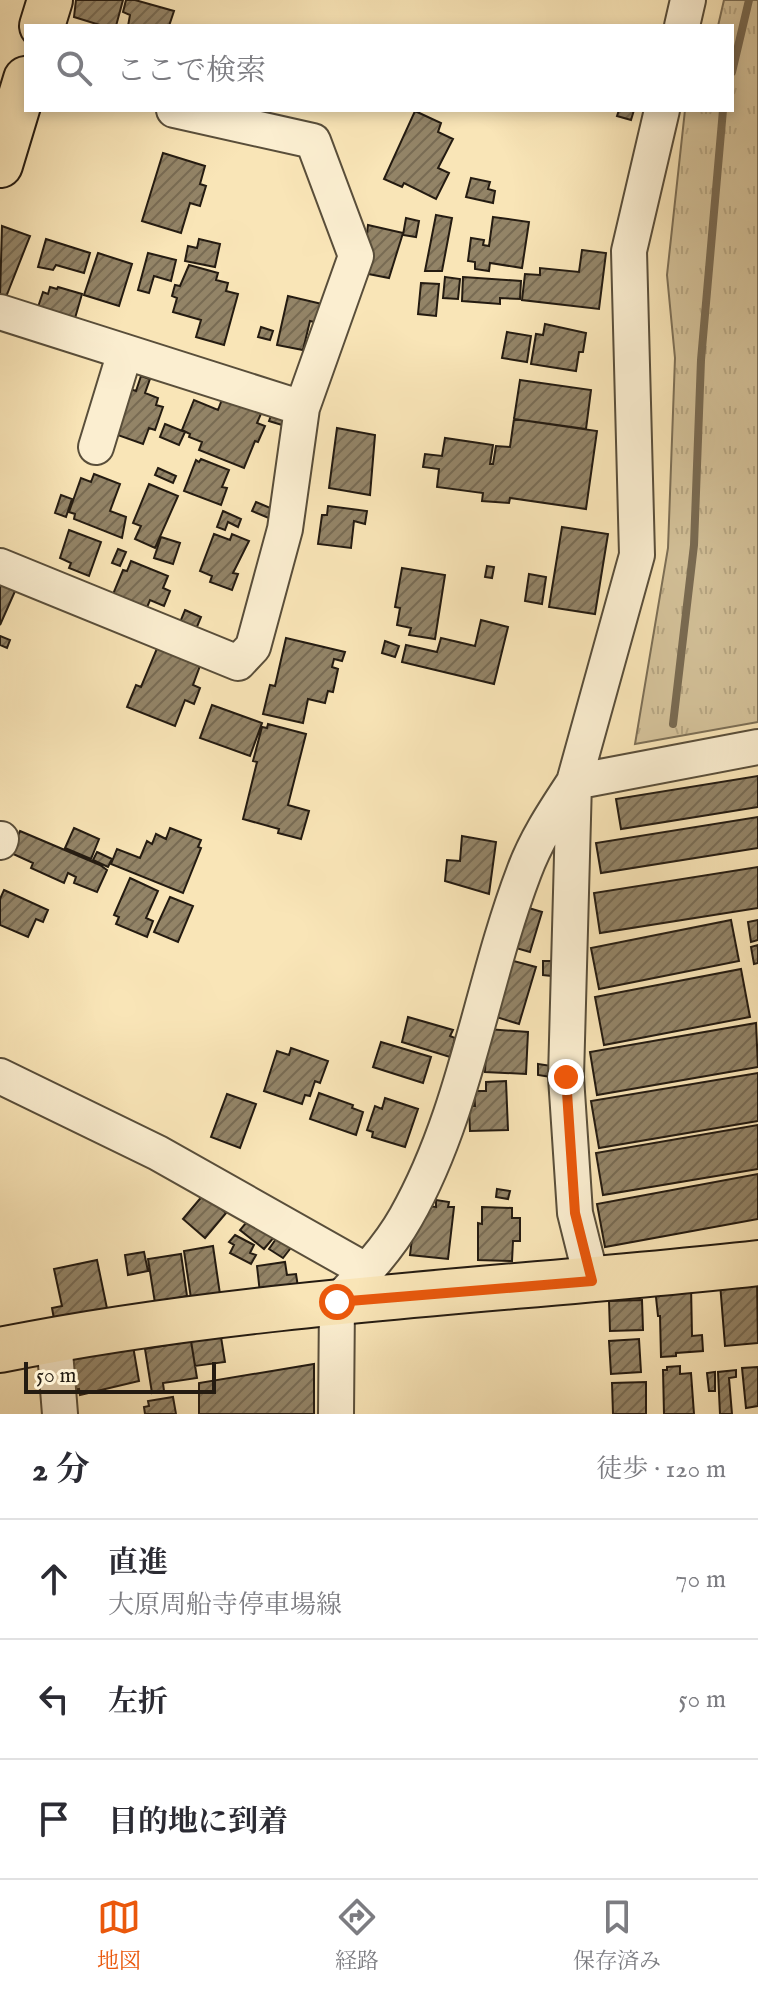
<!DOCTYPE html>
<html lang="ja">
<head>
<meta charset="utf-8">
<style>
  :root { --surface:#fff; --page:#f2f2f3; --text:#2b2b33; --muted:#7c7c81; --line:#e1e1e2; --accent:#ea580c }
  body { margin:0; font-family:"IM FELL English","Noto Serif JP",serif; background:var(--page); color:var(--text) }
  .scale { position:absolute; left:24px; bottom:20px; width:192px; box-sizing:border-box; padding-left:8px; border:4px solid #241b11; border-top:0; font-size:22px; line-height:28px; white-space:nowrap; color:#241b11; -webkit-text-stroke:6px #fbeed0; paint-order:stroke }
  .stop { position:absolute; width:24px; height:24px; margin:-18px; border:6px solid #ea580c; border-radius:50%; background:#fff }
  .stop.end { background:#ea580c; border-color:#fff; box-shadow:0 2px 8px #0008 }
  .list { margin:0; padding:0; list-style:none }
  h2 { display:flex; justify-content:space-between; align-items:center; height:104px; margin:0; padding:0 32px; font-size:34px }
  h2 small { font-size:26px; font-weight:400; color:var(--muted) }
  .list li { display:grid; grid-template-columns:52px 1fr auto; gap:24px; align-items:center; box-sizing:border-box; height:120px; padding:0 32px; border-top:2px solid var(--line) }
  .list b { display:block; font-size:30px; white-space:nowrap }
  .list p { margin:0; font-size:26px; white-space:nowrap; color:var(--muted) }
  .list em { font-size:26px; font-style:normal; color:var(--muted) }
  .icon { flex:none; width:44px; height:44px; fill:none; stroke:currentColor; stroke-width:2; stroke-linecap:round; stroke-linejoin:round }
  .map { position:relative; flex:none; width:758px; height:1414px; overflow:hidden }
  .search { position:absolute; background:var(--surface); box-shadow:0 4px 12px #0003; left:24px; right:24px; top:24px; height:88px; display:flex; align-items:center; gap:20px; box-sizing:border-box; padding:0 28px; border-radius:0px; color:var(--muted); font-size:30px }
  .sheet { height:464px; background:var(--surface) }
  nav { display:flex; justify-content:space-around; align-items:center; box-sizing:border-box; height:112px; border-top:2px solid var(--line); background:var(--surface); font-size:22px; color:var(--muted) }
  nav a { display:grid; justify-items:center; gap:4px }
  nav .on { color:var(--accent) }
  .map>svg:first-child { display:block }
</style>
</head>
<body>
<div class="map">
<svg width="758" height="1414" viewBox="0 0 758 1414">
  <defs>
    <pattern id="grass-tufts" width="24" height="20" patternUnits="userSpaceOnUse" patternTransform="scale(2)"><rect width="24" height="20" fill="#d5c39b"/><path d="M3 7l-1-3M5 7V3M7 7l1-3M15 17l-1-3M17 17v-4M19 17l1-3" fill="none" stroke="#b7a784"/></pattern>
    <pattern id="building-hatch" width="6" height="6" patternUnits="userSpaceOnUse" patternTransform="scale(2)"><rect width="6" height="6" fill="#938467"/><path d="M-1 1l2-2M0 6l6-6M5 7l2-2" fill="none" stroke="#786b53"/></pattern>
  </defs>
  <rect width="100%" height="100%" fill="#f9e5b7"/>
  <filter id="stains"><feTurbulence type="fractalNoise" baseFrequency=".0025" numOctaves="4"/><feColorMatrix values="0 0 0 0 .2 0 0 0 0 .09 0 0 0 0 .02 0 0 0 .5 -.17"/></filter>
  <radialGradient id="worn" r=".72"><stop offset=".6" stop-color="#630" stop-opacity="0"/><stop offset="1" stop-color="#630" stop-opacity=".3"/></radialGradient>
  <path fill="url(#grass-tufts)" stroke="#7c6f56" stroke-width="2" d="M724 0H758V722L635 744 668 548 675 358 667 275 685 110H732V26H718Z"/>
  <g fill="none" stroke-linecap="round" stroke-linejoin="round">
    <path stroke="#796b53" stroke-width="8" d="M732 72 749 0
      M673 724 694 545 701 360 723 110"/>
  </g>
  <path fill="url(#building-hatch)" stroke="#241b11" stroke-width="2" d="M76 0H123L116 26H103L74 17Z
    M126 0H135L174 11 169 26H128L130 15 123 12Z
    M619 110H634L631 120 617 116Z
    M415 111 441 123 438 132 453 139 438 168 449 173 436 199 404 183 402 187 384 179Z
    M163 153 205 166 200 184 206 186 200 206 190 203 181 233 142 221Z
    M471 178 490 182 488 189 495 191 493 203 466 197Z
    M436 215 452 218 442 271H425Z
    M493 217 529 222 522 268 490 263 489 271 475 269V262L468 261 471 238 484 240 483 245 489 246Z
    M406 218 419 221 416 237 403 235Z
    M368 225 403 233 389 278 353 271 362 233 367 234Z
    M2 226 30 236 6 297 0 296Z
    M46 239 90 253 84 273 56 265 53 270 38 267Z
    M199 239 220 244 215 267 185 261 188 246 197 248Z
    M582 250 606 253 599 309 522 300 525 274 540 275V268L579 272Z
    M98 253 132 264 119 306 84 295Z
    M148 253 176 260 171 281 154 276 149 293 138 290Z
    M189 265 218 273 216 280 228 283 226 291 238 294 224 345 196 337 201 320 173 312 177 298 172 296 175 285 180 286Z
    M445 277 460 279 458 299 443 298Z
    M463 277 521 281 520 299 500 298V304L462 301Z
    M421 283 439 284 436 316 418 314Z
    M50 287 57 289 58 287 82 294 73 325 36 313 43 292 48 294Z
    M288 296 322 304 318 323 310 321 303 350 277 345Z
    M545 324 586 333 583 352H579L576 371 531 364 536 334 543 335Z
    M261 327 273 331 270 340 258 337Z
    M507 332 531 336 527 362 502 358Z
    M141 376 150 379 145 393 158 398 156 405 163 407 155 430 149 428 143 444 112 433 127 388 136 391Z
    M520 380 591 390 586 429 514 419Z
    M224 394 263 409 257 423 265 426 258 442 255 441 244 468 199 450 202 442 189 437 190 434 182 430 194 400 218 410Z
    M273 410 285 415 282 425 269 421Z
    M514 419 597 431 586 509 510 498 509 503 482 501 483 493 437 487 439 469 423 467 425 454 442 456 445 438 493 445 490 464H493L496 446 510 447Z
    M165 424 185 432 179 445 160 437Z
    M337 428 375 435 370 495 329 488Z
    M201 459 229 470 222 487 227 488 221 505 184 491 196 460 199 462Z
    M158 468 176 476 173 483 155 475Z
    M94 474 120 484 110 511 126 517 122 538 74 519 75 514 69 512 81 478 91 482Z
    M149 484 178 496 155 548 135 539 141 526 133 523Z
    M61 495 72 499 66 517 55 513Z
    M256 502 275 510 271 519 252 511Z
    M328 506 367 511 365 524 354 521 351 548 318 544 322 515H327Z
    M223 511 241 519 238 527 228 522 225 530 217 527Z
    M562 527 608 534 595 614 549 607Z
    M69 530 101 542 89 576 69 568 71 563 60 558Z
    M214 534 230 540 232 534 249 541 233 573 238 574 232 590 210 582 212 576 200 571Z
    M161 537 180 543 173 564 154 558Z
    M118 549 126 552 120 566 112 563Z
    M131 561 168 576 163 588 170 591 164 606 150 600 143 617 109 604 123 570 127 571Z
    M487 566 494 567 492 578 485 577Z
    M402 568 445 575 435 639 409 635 411 628 397 625 400 608 395 607Z
    M529 574 546 577 542 604 525 601Z
    M0 582 16 589 0 625Z
    M185 610 201 617 192 639 176 632Z
    M481 620 508 627 494 684 402 662 406 645 437 652 441 638 475 646Z
    M0 636 10 640 7 648 0 645Z
    M286 638 345 652 342 661 334 659 332 667 338 669 333 692 328 691 325 703 308 699 303 723 263 714 270 685 275 686Z
    M385 641 399 646 395 657 382 653Z
    M158 646 201 663 193 685 200 688 194 704 185 700 175 726 127 707 136 685 141 687Z
    M212 705 262 723 250 756 200 738Z
    M268 724 306 734 288 805 309 811 301 839 278 833 279 829 243 819 257 762 253 761 262 727 267 728Z
    M758 776V807L621 829 616 799Z
    M758 817V848L601 873 596 843Z
    M74 828 99 839 91 859 65 848Z
    M170 828 201 840 198 847 201 848 183 893 111 864 117 849 140 858 147 841 152 844 156 834 166 839Z
    M20 831 100 865 107 870 97 892 74 883 76 877 68 873 64 883 31 868 33 863 11 853Z
    M462 836 496 842 489 894 445 881 447 860 460 861Z
    M97 852 112 859 108 867 93 860Z
    M758 867V908L600 933 594 893Z
    M130 878 158 891 146 918 153 921 147 937 116 924 119 917 114 915Z
    M4 890 48 910 43 922 36 919 28 937 0 925V899Z
    M170 897 193 906 178 942 154 932Z
    M522 906 542 912 530 952 509 946Z
    M731 920 739 961 599 989 591 948Z
    M758 920V940L751 942 748 922Z
    M758 945V963L754 964 751 947Z
    M506 959 536 967 519 1024 490 1015Z
    M543 961H552L551 976 543 975Z
    M741 969 750 1017 604 1045 595 997Z
    M408 1017 453 1030 450 1036 455 1038 450 1057 402 1042Z
    M756 1023 758 1067 597 1095 590 1052Z
    M487 1029 528 1032 526 1074 485 1072Z
    M381 1042 431 1057 423 1083 373 1067Z
    M291 1048 328 1061 320 1083 315 1081 310 1096 305 1095 302 1104 264 1091 277 1051 289 1055Z
    M538 1064 552 1066 551 1077 538 1075Z
    M758 1073V1121L599 1148 591 1101Z
    M506 1081 508 1130 470 1131 469 1106H475L474 1091H486V1082Z
    M319 1093 353 1105 352 1108 363 1112 356 1135 310 1119Z
    M227 1094 256 1104 240 1148 211 1137Z
    M385 1098 418 1109 405 1147 372 1137 373 1132 367 1130 375 1106 382 1109Z
    M758 1125V1169L603 1195 596 1153Z
    M758 1174V1219L605 1247 597 1204Z
    M497 1189 510 1191 508 1199 496 1197Z
    M204 1194 226 1213 205 1238 183 1219Z
    M436 1200 449 1202 448 1207H454L448 1259 410 1255 416 1205 436 1207Z
    M482 1207 512 1208V1218H520V1241H513L512 1261 478 1260V1223L482 1224Z
    M251 1217 275 1236 264 1249 240 1230Z
    M235 1235 254 1245 250 1253 256 1255 251 1264 230 1253 234 1245 229 1242Z
    M278 1236 293 1245 283 1258 269 1249Z
    M213 1246 221 1301 192 1305 184 1251Z
    M144 1252 148 1271 128 1275 125 1255Z
    M181 1254 187 1296 172 1299 174 1311 155 1303 148 1259Z
    M97 1260 110 1323 54 1319 52 1308 62 1306 54 1269Z
    M285 1262 287 1275 296 1274 298 1287 260 1293 257 1266Z
    M757 1281 758 1343 725 1346 720 1283Z
    M691 1285 692 1336 702 1335 703 1351 676 1353V1356L661 1357 660 1316H658L655 1288Z
    M642 1300 643 1330 610 1331 609 1301Z
    M221 1337 225 1362 195 1366 191 1341Z
    M639 1339 641 1372 611 1374 609 1341Z
    M191 1341 197 1378 163 1383 164 1391 152 1393 145 1349Z
    M133 1346 139 1381 80 1395 79 1389 66 1391V1359Z
    M314 1364V1414H199V1383Z
    M680 1366V1374L691 1373 694 1414H664L663 1370H667V1367Z
    M758 1367V1406L746 1408 742 1368Z
    M736 1370V1377L729 1378 732 1414H720L718 1372Z
    M715 1372V1391H709L707 1373Z
    M646 1382V1414H613L612 1383Z
    M173 1397 176 1414H145L144 1407 149 1406 148 1401Z"/>
  <g fill="none" stroke-linecap="round" stroke-linejoin="round">
    <g stroke="#594e3a" stroke-width="38">
      <path id="minor" d="M682 26 688 0
        M0 312 302 408
        M96 447 125 352
        M0 566 238 663 253 647 285 529 302 408 356 256 313 141 174 110
        M0 842 1 839
        M0 1076 158 1153 367 1271
        M592 1281 575 1213 566 1077 574 782 637 555 629 251 662 110
        M54 1339 60 1414
        M336 1414 337 1302C362 1276 388 1249 406 1217 466 1111 481 985 524 872 536 839 555 811 574 782L758 747"/>
    </g>
    <g stroke="#241b11" stroke-width="48">
      <path id="major" d="M42 26 50 0
        M0 165 26 79
        M0 1350C249 1300 506 1291 758 1263"/>
    </g>
    <use href="#minor" stroke="#fbeed0" stroke-width="34"/>
    <use href="#major" stroke="#f9e5b7" stroke-width="44"/>
  </g>
  <g fill="none" stroke-linecap="round" stroke-linejoin="round">
    <path stroke="#ea580c" stroke-width="10" d="M337 1302 592 1281 575 1213 566 1077"/>
  </g>
  <rect width="100%" height="100%" filter="url(#stains)"/>
  <rect width="100%" height="100%" fill="url(#worn)"/>
</svg>
<div class="scale">50 m</div>
<div class="stop" style="left:337px;top:1302px"></div>
<div class="stop end" style="left:566px;top:1077px"></div>
<div class="search"><svg class="icon" aria-label="search" viewBox="0 0 24 24"><circle cx="10" cy="10" r="6"/><path d="M15 15l6 6"/></svg>ここで検索</div>
</div>
<section class="sheet">
<h2>2 分<small>徒歩 · 120 m</small></h2>
<ul class="list">
<li><svg class="icon" aria-label="ahead" viewBox="0 0 24 24"><path d="M12 20V5M6 11l6-6 6 6"/></svg><div><b>直進</b><p>大原周船寺停車場線</p></div><em>70 m</em></li>
<li><svg class="icon" aria-label="left" viewBox="0 0 24 24"><path d="M17 20v-9H6M10 6l-5 5 5 5"/></svg><div><b>左折</b></div><em>50 m</em></li>
<li><svg class="icon" aria-label="arrive" viewBox="0 0 24 24"><path d="M6 21V4h12l-3 4 3 4H6"/></svg><div><b>目的地に到着</b></div></li>
</ul>
</section>
<nav>
<a class="on"><svg class="icon" aria-label="map" viewBox="0 0 24 24"><path d="M3 6l6-2 6 2 6-2v14l-6 2-6-2-6 2zM9 4v14M15 6v14"/></svg>地図</a>
<a><svg class="icon" aria-label="directions" viewBox="0 0 24 24"><path d="M12 3l9 9-9 9-9-9zM9 14v-3h6M13 9l2 2-2 2"/></svg>経路</a>
<a><svg class="icon" aria-label="saved" viewBox="0 0 24 24"><path d="M7 4h10v16l-5-4-5 4z"/></svg>保存済み</a>
</nav>
</body>
</html>
